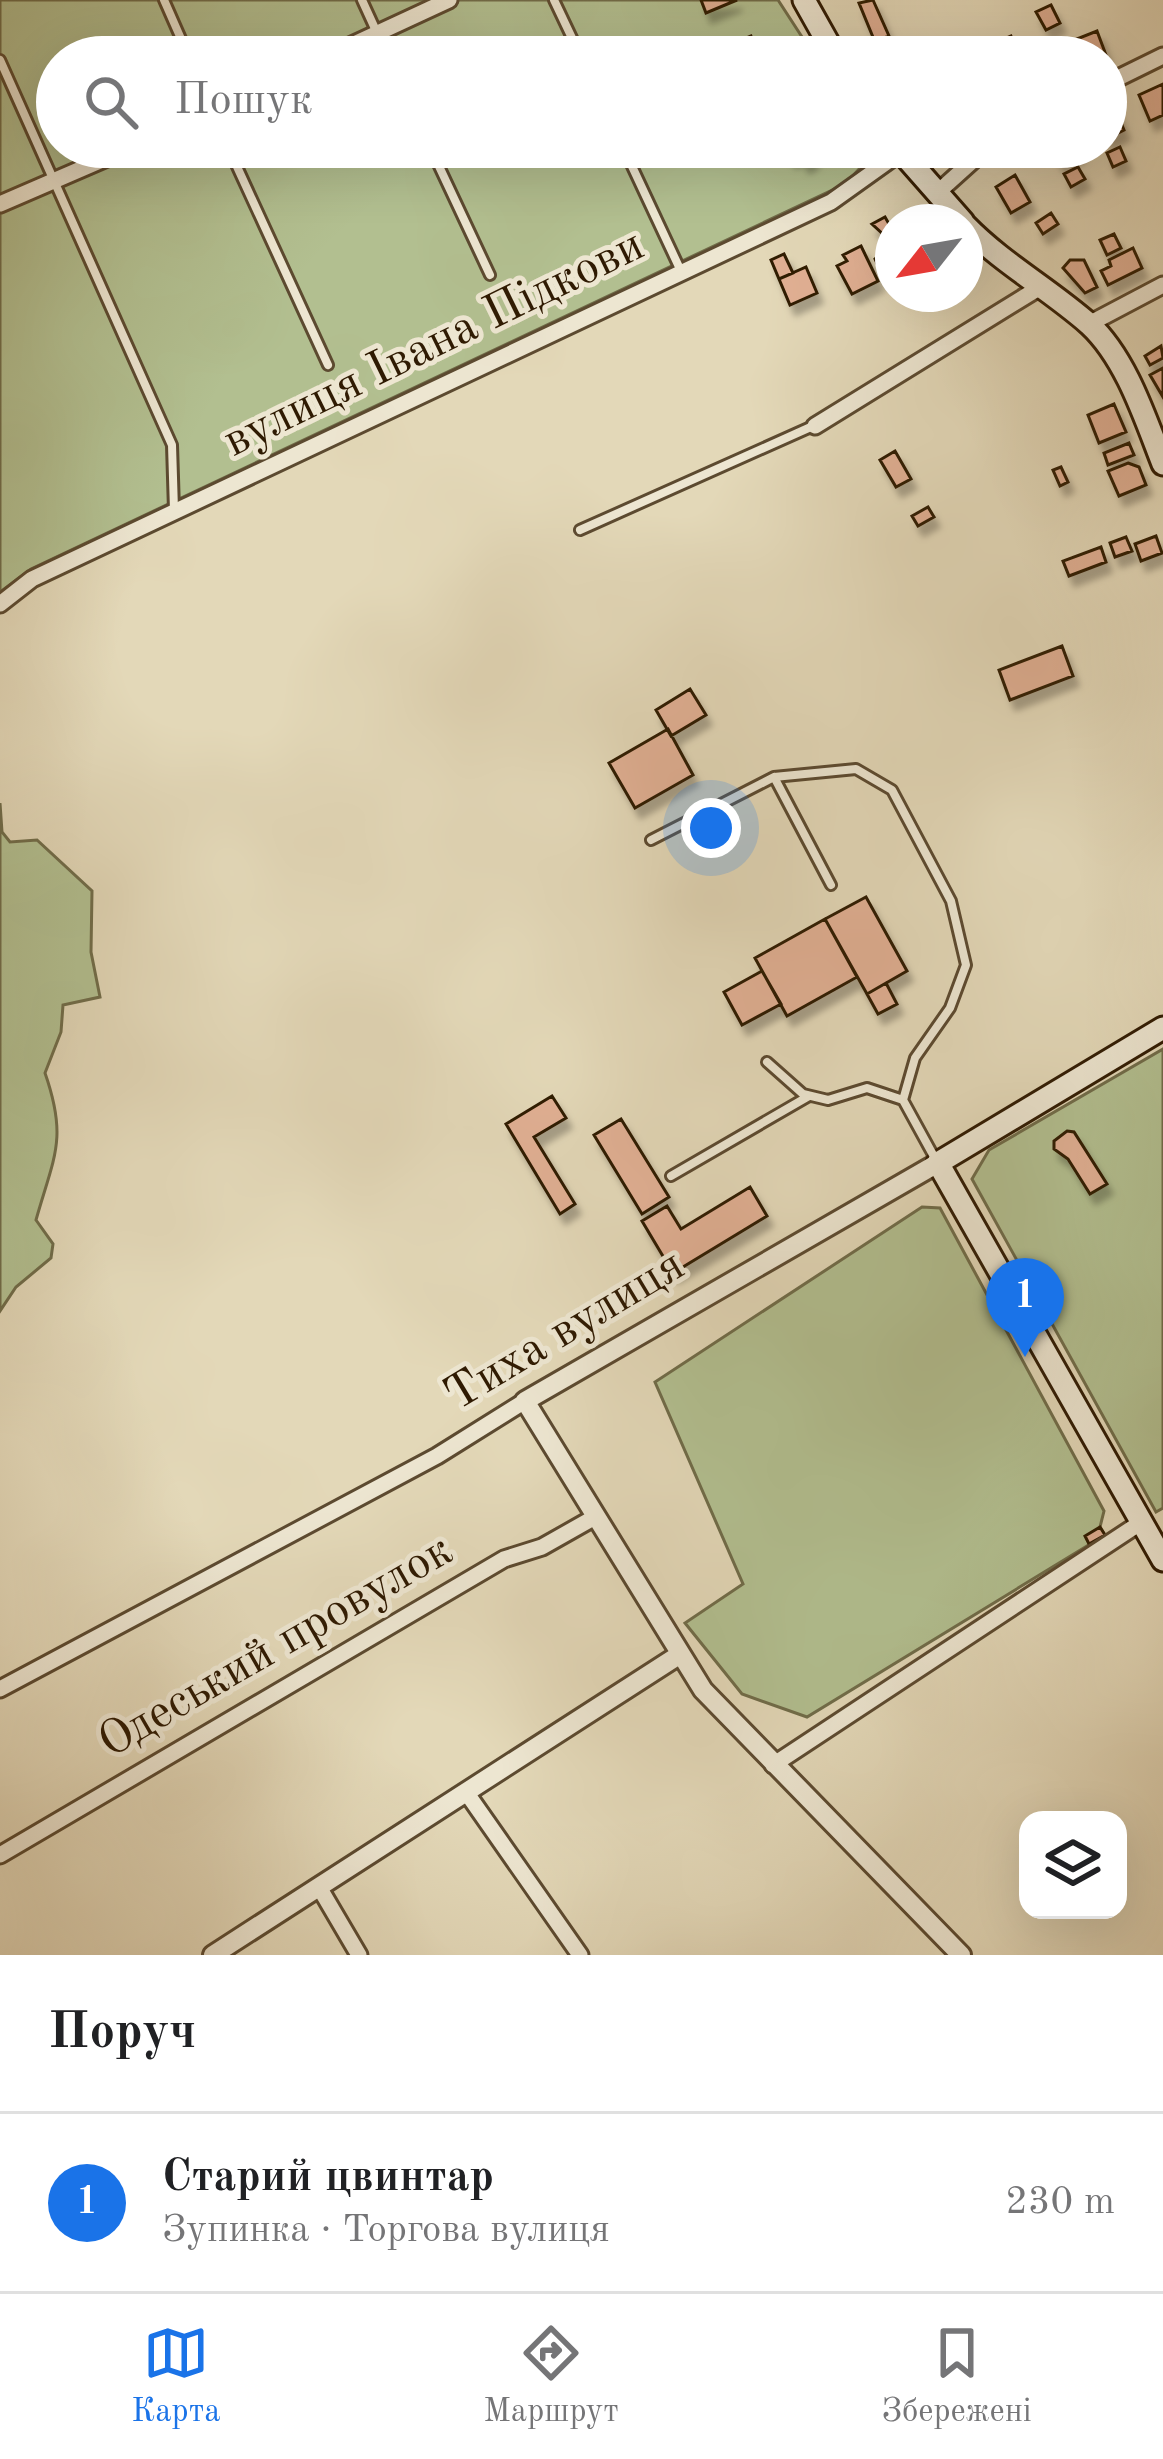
<!DOCTYPE html>
<html lang="uk">
<head>
<meta charset="utf-8">
<style>
  :root { --surface:#fff; --page:#f6f6f6; --text:#202124; --muted:#757577; --line:#e0e0e0; --accent:#1a73e8 }
  body { margin:0; font-family:"Old Standard TT",serif; background:var(--page); color:var(--text) }
  .controls { position:absolute; right:36px; bottom:36px; display:grid; overflow:hidden; border-radius:24px; box-shadow:0 12px 48px #0002 }
  .controls button { width:108px; height:108px; display:grid; place-items:center; padding:0; border:0; border-bottom:3px solid var(--line); background:var(--surface); color:var(--text); font:60px sans-serif }
  .compass { position:absolute; left:875px; top:204px; width:108px; height:108px; border-radius:50%; background:var(--surface); box-shadow:0 12px 48px #0002; rotate:239deg }
  .you { position:absolute; left:711px; top:828px; width:42px; height:42px; margin:-30px; border:9px solid #fff; border-radius:50%; background:#1a73e8; box-shadow:0 0 0 18px #1a73e833 }
  .badge { display:grid; place-items:center; width:78px; height:78px; border-radius:50%; background:var(--accent); color:#fff; font-size:39px; font-weight:700 }
  .pin { position:absolute; translate:-50% -99px; filter:drop-shadow(0 3px 6px #0008) }
  .pin::after { content:''; position:absolute; top:63px; width:42px; height:36px; background:inherit; clip-path:polygon(0 0,100% 0,50% 100%) }
  .list { margin:0; padding:0; list-style:none }
  h2 { display:flex; justify-content:space-between; align-items:center; height:156px; margin:0; padding:0 48px; font-size:51px }
  h2 small { font-size:39px; font-weight:400; color:var(--muted) }
  .list li { display:grid; grid-template-columns:78px 1fr auto; gap:36px; align-items:center; box-sizing:border-box; height:180px; padding:0 48px; border-top:3px solid var(--line) }
  .list b { display:block; font-size:45px; white-space:nowrap }
  .list p { margin:0; font-size:39px; white-space:nowrap; color:var(--muted) }
  .list em { font-size:39px; font-style:normal; color:var(--muted) }
  .icon { flex:none; width:66px; height:66px; fill:none; stroke:currentColor; stroke-width:2; stroke-linecap:round; stroke-linejoin:round }
  .map { position:relative; flex:none; width:1163px; height:1955px; overflow:hidden }
  .search { position:absolute; background:var(--surface); box-shadow:0 12px 48px #0002; left:36px; right:36px; top:36px; height:132px; display:flex; align-items:center; gap:30px; box-sizing:border-box; padding:0 42px; border-radius:66px; color:var(--muted); font-size:45px }
  .sheet { height:336px; background:var(--surface) }
  nav { display:flex; justify-content:space-around; align-items:center; box-sizing:border-box; height:168px; border-top:3px solid var(--line); background:var(--surface); font-size:33px; color:var(--muted) }
  nav a { display:grid; justify-items:center; gap:6px }
  nav .on { color:var(--accent) }
  .map>svg:first-child { display:block }
</style>
</head>
<body>
<div class="map">
<svg width="1163" height="1955" viewBox="0 0 1163 1955">
  <defs>
    <filter id="shadow"><feDropShadow dx="5.5" dy="10" stdDeviation="3" flood-color="#0004"/></filter>
  </defs>
  <rect width="100%" height="100%" fill="#e3d8b8"/>
  <filter id="stains"><feTurbulence type="fractalNoise" baseFrequency=".00167" numOctaves="4"/><feColorMatrix values="0 0 0 0 .2 0 0 0 0 .09 0 0 0 0 .02 0 0 0 .5 -.17"/></filter>
  <radialGradient id="worn" r=".72"><stop offset=".6" stop-color="#630" stop-opacity="0"/><stop offset="1" stop-color="#630" stop-opacity=".3"/></radialGradient>
  <path fill="#b2bf90" stroke="#706c49" stroke-width="3" d="M0 0H778L815 57H57V147L877 150 845 184 31 569 0 592Z
    M0 803 2 832 10 842 37 840 92 891 91 952 100 997 63 1005 61 1032 45 1073C68 1139 54 1156 36 1220L53 1244 51 1258 16 1287 0 1311Z
    M1163 1049V1508L1156 1512 972 1179 989 1150Z
    M922 1207 940 1208 1104 1511 1100 1527 1105 1535 807 1717 742 1694 685 1623 743 1584 655 1382Z"/>
  <path fill="#e1b094" stroke="#2f1a02" stroke-width="3" filter="url(#shadow)" d="M701 0H737L706 13Z
    M873 0 889 36 875 42 859 3Z
    M1051 5 1060 23 1046 30 1036 12Z
    M1097 31 1106 55 1069 57 1064 44Z
    M751 36 756 47 744 53 739 41Z
    M1011 36 1020 56 999 57 993 44Z
    M920 47 926 57H900Z
    M1163 84V115L1150 121 1139 95Z
    M1115 108 1124 130 1106 139V112Z
    M785 147H807L813 158 804 163 799 153 791 158Z
    M1051 147H1077L1079 152 1059 162Z
    M1120 147 1126 161 1113 167 1107 153Z
    M1078 167 1085 179 1071 187 1064 174Z
    M1015 175 1030 202 1011 213 996 187Z
    M1051 213 1058 224 1043 234 1036 223Z
    M885 217 893 231 884 235 872 224Z
    M1114 234 1121 248 1107 255 1100 240Z
    M893 244V270L882 275 875 259Z
    M861 246 878 281 852 294 837 266 847 261 843 255Z
    M1133 248 1142 268 1108 285 1101 271 1111 266 1109 260Z
    M784 254 793 273 779 279 771 260Z
    M1070 260H1084L1097 287 1085 293 1063 268Z
    M806 267 817 293 790 305 779 279Z
    M1161 346 1163 358 1150 365 1145 356Z
    M1163 368V397L1150 375Z
    M1114 404 1126 432 1099 443 1088 415Z
    M1129 443 1134 455 1108 465 1104 453Z
    M895 451 911 479 896 487 880 460Z
    M1128 463 1139 467 1146 485 1119 496 1108 471Z
    M1061 467 1068 482 1060 486 1053 470Z
    M928 507 934 517 918 526 912 516Z
    M1156 536 1162 553 1141 561 1135 544Z
    M1126 537 1132 551 1115 557 1110 543Z
    M1101 547 1106 562 1069 576 1063 561Z
    M1062 646 1073 676 1010 700 999 670Z
    M690 689 706 715 671 736 656 710Z
    M668 729 693 775 635 808 609 763Z
    M866 897 907 971 867 994 825 919Z
    M825 919 857 977 787 1016 755 958Z
    M762 971 781 1004 742 1025 724 992Z
    M886 983 897 1004 878 1014 867 994Z
    M552 1096 566 1118 534 1137 575 1204 560 1214 506 1124Z
    M621 1119 669 1197 642 1214 594 1135Z
    M1067 1131 1074 1132 1107 1184 1090 1194 1068 1159 1054 1149V1141Z
    M750 1187 767 1216 673 1273 642 1221 667 1206 681 1229Z
    M1100 1527 1105 1535 1089 1544 1085 1536Z"/>
  <g fill="none" stroke-linecap="round" stroke-linejoin="round">
    <g stroke="#5c4a30" stroke-width="14">
      <path id="service" d="M164 0 189 57
        M362 0 388 57
        M554 0 581 57
        M0 60 172 445 174 510
        M228 147 328 365
        M430 147 490 275
        M623 147 680 269
        M580 530 813 426
        M774 777 831 885
        M651 840 774 777 856 769 892 790 951 901 966 965 950 1008 915 1058 903 1100 937 1162
        M767 1062 803 1094 828 1100 867 1088 903 1100
        M671 1176 809 1096"/>
    </g>
    <g stroke="#5c4a30" stroke-width="21">
      <path id="minor" d="M326 57 449 0
        M1106 84 1163 56
        M937 193 988 147
        M0 204 132 147
        M1089 324 1163 285
        M815 426 1037 289
        M0 604 32 579 831 202 901 152
        M0 1689 437 1456 525 1401
        M773 1765 1140 1523
        M466 1792 580 1955
        M0 1855 504 1559 542 1547 595 1517
        M319 1887 359 1955"/>
    </g>
    <g stroke="#5c4a30" stroke-width="24">
      <path id="tertiary" d="M938 1163 525 1401 703 1690 961 1955
        M213 1955 679 1655"/>
    </g>
    <g stroke="#2f1a02" stroke-width="27">
      <path id="secondary" d="M804 0 836 57
        M897 147 963 222
        M965 225C1003 264 1048 288 1089 324 1126 358 1145 418 1163 464
        M1163 1028 938 1163 1163 1560"/>
    </g>
    <use href="#service" stroke="#ede6d1" stroke-width="8"/>
    <use href="#minor" stroke="#ede6d1" stroke-width="15"/>
    <use href="#tertiary" stroke="#ede6d1" stroke-width="18"/>
    <use href="#secondary" stroke="#ede6d1" stroke-width="21"/>
  </g>
  <g text-anchor="middle" dominant-baseline="central" stroke-width="10" stroke-linejoin="round" paint-order="stroke">
    <g font-size="48" fill="#2f1a02" stroke="#ede6d1">
      <text transform="translate(434 344) rotate(-26)">вулиця Івана Підкови</text>
      <text transform="translate(565 1331) rotate(-31)">Тиха вулиця</text>
      <text transform="translate(276 1647) rotate(-30)">Одеський провулок</text>
    </g>
  </g>
  <rect width="100%" height="100%" filter="url(#stains)"/>
  <rect width="100%" height="100%" fill="url(#worn)"/>
</svg>
<div class="controls">
<button><svg class="icon" aria-label="layers" viewBox="0 0 24 24"><path d="M12 4l9 5-9 5-9-5zM3 14l9 5 9-5"/></svg></button>
</div>
<svg class="compass" viewBox="-18 -18 36 36"><path d="M0-13l5 13h-10z" fill="#e53935"/><path d="M0 13l5-13h-10z" fill="#757577"/></svg>
<div class="you"></div>
<div class="pin badge" style="left:1025px;top:1357px">1</div>
<div class="search"><svg class="icon" aria-label="search" viewBox="0 0 24 24"><circle cx="10" cy="10" r="6"/><path d="M15 15l6 6"/></svg>Пошук</div>
</div>
<section class="sheet">
<h2>Поруч<small></small></h2>
<ul class="list">
<li><span class="badge">1</span><div><b>Старий цвинтар</b><p>Зупинка · Торгова вулиця</p></div><em>230 m</em></li>
</ul>
</section>
<nav>
<a class="on"><svg class="icon" aria-label="map" viewBox="0 0 24 24"><path d="M3 6l6-2 6 2 6-2v14l-6 2-6-2-6 2zM9 4v14M15 6v14"/></svg>Карта</a>
<a><svg class="icon" aria-label="directions" viewBox="0 0 24 24"><path d="M12 3l9 9-9 9-9-9zM9 14v-3h6M13 9l2 2-2 2"/></svg>Маршрут</a>
<a><svg class="icon" aria-label="saved" viewBox="0 0 24 24"><path d="M7 4h10v16l-5-4-5 4z"/></svg>Збережені</a>
</nav>
</body>
</html>
